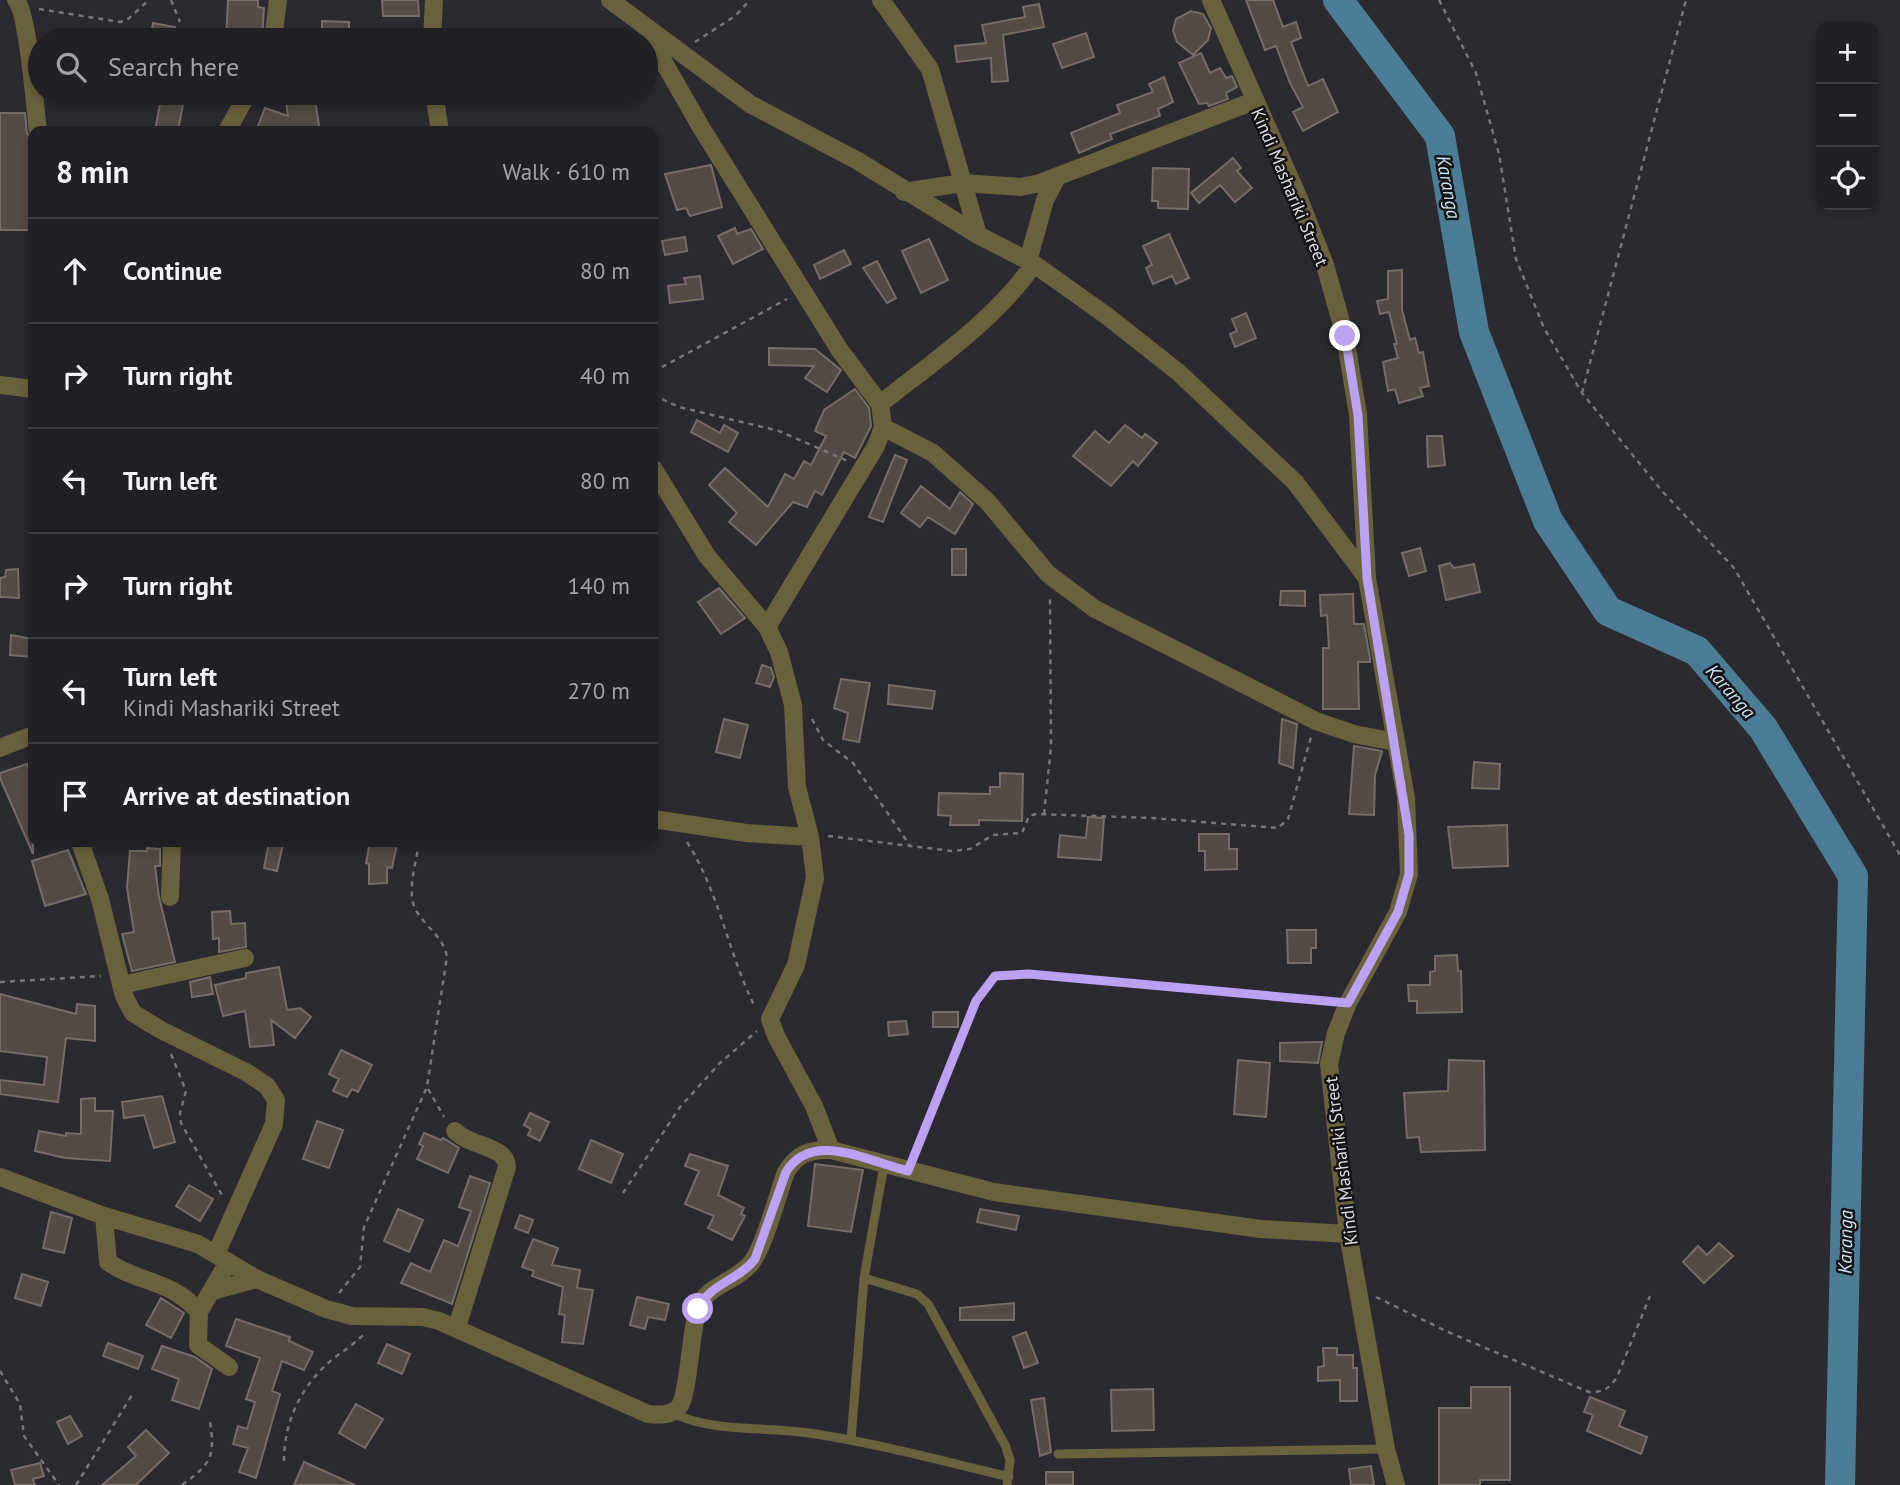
<!DOCTYPE html>
<html lang="en">
<head>
<meta charset="utf-8">
<style>
  :root { --surface:#212025; --page:#29282d; --text:#f1f3f6; --muted:#a2a3a7; --line:#3e3e42 }
  body { margin:0; font-family:"PT Sans",sans-serif; background:var(--page); color:var(--text) }
  .controls { position:absolute; right:21px; top:21px; display:grid; overflow:hidden; border-radius:14px; box-shadow:0 4px 10px #0003 }
  .controls button { width:63px; height:63px; display:grid; place-items:center; padding:0; border:0; border-bottom:2px solid var(--line); background:var(--surface); color:var(--text); font:35px sans-serif }
  .stop { position:absolute; width:21px; height:21px; margin:-16px; border:5px solid #bca0f2; border-radius:50%; background:#fff }
  .stop.end { background:#bca0f2; border-color:#fff; box-shadow:0 2px 7px #0008 }
  .list { margin:0; padding:0; list-style:none }
  h2 { display:flex; justify-content:space-between; align-items:center; height:91px; margin:0; padding:0 28px; font-size:30px }
  h2 small { font-size:23px; font-weight:400; color:var(--muted) }
  .list li { display:grid; grid-template-columns:46px 1fr auto; gap:21px; align-items:center; box-sizing:border-box; height:105px; padding:0 28px; border-top:2px solid var(--line) }
  .list b { display:block; font-size:26px; white-space:nowrap }
  .list p { margin:0; font-size:23px; white-space:nowrap; color:var(--muted) }
  .list em { font-size:23px; font-style:normal; color:var(--muted) }
  .icon { flex:none; width:38px; height:38px; fill:none; stroke:currentColor; stroke-width:2; stroke-linecap:round; stroke-linejoin:round }
  .map { position:relative; flex:none; width:1900px; height:1485px; overflow:hidden }
  .search { position:absolute; background:var(--surface); box-shadow:0 4px 10px #0003; left:28px; top:28px; width:630px; height:77px; display:flex; align-items:center; gap:18px; box-sizing:border-box; padding:0 24px; border-radius:38px; color:var(--muted); font-size:26px }
  .panel { position:absolute; background:var(--surface); box-shadow:0 4px 10px #0003; left:28px; top:126px; width:630px; height:721px; border-radius:14px }
  .map>svg:first-child { display:block }
</style>
</head>
<body>
<div class="map">
<svg width="1900" height="1485" viewBox="0 0 1900 1485">
  <rect width="100%" height="100%" fill="#2c2a31"/>
  <g fill="none" stroke-linecap="round" stroke-linejoin="round">
    <path stroke="#4b7d96" stroke-width="30" d="M1338 0 1440 136 1474 332 1548 521 1608 611 1697 651 1763 728 1853 876 1840 1485"/>
  </g>
  <path fill="#534c46" stroke="#756d66" stroke-width="2" d="M228 0H258V7L264 8 262 40H226Z
    M382 0H418L419 16H383Z
    M1246 0H1273L1283 27 1296 22 1301 38 1291 42 1308 86 1323 79 1338 112 1303 131 1293 112 1303 107 1290 83 1276 46 1265 50Z
    M1039 4 1044 27 1003 35 1008 81 992 82 991 58 957 62 955 46 986 43 982 25 1025 17 1023 7Z
    M1191 11 1203 14 1211 28 1208 40 1193 55 1177 42 1173 31 1176 19Z
    M322 21 349 22V40H322Z
    M153 23 175 27 173 40H150Z
    M1086 33 1094 57 1062 68 1053 44Z
    M1201 53 1210 73 1220 68 1226 78 1232 76 1237 87 1226 93 1228 99 1209 106 1207 103 1199 104 1179 63Z
    M1164 77 1173 102 1158 109 1160 116 1110 134 1112 139 1079 153 1071 133 1120 113 1117 105 1153 92 1149 84Z
    M162 93H185L178 131H155Z
    M285 93H314L319 126 327 131H256L265 108 288 116Z
    M0 113H25L27 133 33 141V230H0Z
    M1233 158 1241 168 1237 171 1252 188 1235 202 1220 185 1199 203 1191 193Z
    M711 165 722 207 690 216 686 208 677 210 665 174Z
    M1153 168 1189 169 1188 209 1158 208V201H1152Z
    M735 228 737 234 751 229 763 249 733 264 718 236Z
    M1169 234 1189 278 1176 284 1172 276 1153 284 1146 268 1152 265 1143 246Z
    M685 237 687 251 665 255 662 241Z
    M929 239 948 280 921 293 902 251Z
    M844 250 851 264 820 279 814 265Z
    M877 261 896 298 887 303 863 268Z
    M1402 270V310L1410 340 1415 338 1419 353 1423 352 1429 386 1420 388 1423 396 1399 403 1395 389 1388 391 1383 362 1398 358 1394 344H1397L1389 312 1380 314 1377 301 1388 299V271Z
    M700 276 703 299 670 303 668 286 686 284 684 278Z
    M1246 313 1256 338 1235 347 1230 334 1237 331 1232 319Z
    M769 348 815 349 841 370 827 392 805 378 814 366 769 365Z
    M855 389 869 408 871 426 855 458 844 452 822 495 815 491 807 507 793 502 756 545 729 522 737 513 709 485 725 468 768 507 785 474 794 479 804 461 811 465 826 436 815 431 824 410Z
    M697 420 720 433 724 425 738 433 728 452 691 432Z
    M1125 425 1142 438 1145 434 1157 443 1138 466 1133 461 1111 486 1073 456 1095 431 1109 443Z
    M1427 436H1442L1445 465 1428 467Z
    M895 455 907 460 883 522 869 517Z
    M921 486 950 509 960 492 973 504 955 534 928 517 920 527 901 513Z
    M1420 548 1426 571 1409 576 1402 553Z
    M952 549H966V575H952Z
    M1450 563 1454 568 1474 564 1480 592 1446 600 1439 566Z
    M18 569 19 598 0 597V578L5 577 6 570Z
    M719 588 745 618 721 634 698 602Z
    M1281 591H1305V606L1280 605Z
    M1353 594 1354 624H1364L1370 658V662H1358L1359 709H1323V648H1329L1327 615 1321 616 1320 595Z
    M11 635 33 639V657L10 655Z
    M762 665 771 668 774 677 770 687 756 683Z
    M841 679 870 683 859 742 843 739 848 713 834 708Z
    M889 685 935 691 932 709 888 704Z
    M724 719 748 725 740 758 716 752Z
    M1282 719 1297 724 1293 768 1279 763Z
    M1354 746 1382 751 1375 775 1374 815 1349 814Z
    M1474 762 1500 764 1499 789 1472 788Z
    M27 764 33 781V854L0 778V773Z
    M1000 773 1023 774 1022 821 979 820V825H950L951 816 938 815 939 793 990 794V787H1000Z
    M1088 817 1104 818 1101 860 1058 857 1060 835 1086 838Z
    M1507 825 1508 866 1453 868 1448 827Z
    M1199 834H1229V849H1237V869L1205 870V851H1199Z
    M269 842 283 844 277 871 264 868Z
    M370 842 397 844 392 868 387 867V883L369 884V864L366 863Z
    M147 848 160 849V866H155L159 897 175 962 132 971 122 934 134 932 127 888 130 851H147Z
    M68 850 86 894 45 906 32 861Z
    M230 911 231 924 245 923 246 947 219 952V938L213 939 212 912Z
    M1287 930H1316V948H1311V963H1288Z
    M1457 955 1458 971H1461L1462 1012 1417 1013V1001H1409L1408 985H1430V972L1435 971V956Z
    M279 967 287 1010 300 1008 311 1017 295 1038 271 1020 274 1045 250 1047 245 1011 223 1016 215 985 246 978V973Z
    M210 977 213 994 192 997 190 982Z
    M0 994 76 1014 77 1004 95 1006V1041L66 1038 58 1102 0 1094V1080L44 1085 47 1057 0 1051Z
    M933 1012H958V1027H933Z
    M906 1021 908 1034 889 1036 888 1022Z
    M1322 1042 1318 1063 1280 1061V1043Z
    M341 1050 372 1065 358 1092 352 1089 347 1097 333 1091 339 1079 329 1074Z
    M1238 1060 1270 1063 1266 1117 1234 1114Z
    M1449 1060 1484 1061 1485 1150 1421 1152 1419 1137 1407 1138 1404 1093 1448 1091Z
    M162 1096 175 1142 154 1148 144 1115 124 1118 122 1102Z
    M95 1098V1111H113L110 1161 65 1158 35 1151 39 1131 66 1136V1133L81 1134V1099Z
    M530 1113 549 1122 540 1141 528 1135 531 1129 524 1125Z
    M317 1121 343 1130 329 1168 303 1159Z
    M424 1133 441 1140 443 1138 459 1148 448 1173 417 1159 423 1146 419 1144Z
    M591 1140 623 1154 611 1183 579 1169Z
    M690 1154 728 1166 718 1195 744 1208 741 1214 745 1216 732 1240 708 1228 714 1216 685 1204 699 1171 685 1166Z
    M815 1164 863 1170 851 1232 808 1226Z
    M470 1176 490 1183 452 1304 401 1283 411 1263 430 1272 444 1240 458 1246 471 1211 459 1207Z
    M189 1185 213 1199 200 1221 176 1206Z
    M398 1209 423 1220 409 1252 384 1241Z
    M980 1209 1019 1216 1016 1230 977 1222Z
    M51 1212 72 1218 64 1253 43 1248Z
    M520 1215 533 1220 528 1233 515 1228Z
    M533 1239 558 1248 552 1265 580 1270 577 1288 593 1290 583 1344 562 1342 565 1315 559 1314 563 1287 532 1276 534 1271 522 1267Z
    M1719 1243 1733 1256 1704 1283 1683 1262 1698 1246 1707 1255Z
    M22 1274 48 1282 41 1306 15 1298Z
    M637 1297 669 1304 665 1320 648 1317 645 1329 630 1325Z
    M161 1298 184 1313 171 1338 146 1325Z
    M1014 1303V1320H960V1308Z
    M236 1319 290 1337 289 1341 313 1352 304 1370 282 1361 272 1391 280 1394 256 1478 239 1472 248 1448 233 1444 238 1426 247 1429 255 1402 246 1399 260 1358 226 1346Z
    M1026 1332 1038 1363 1024 1368 1013 1337Z
    M108 1343 143 1356 138 1369 103 1356Z
    M387 1344 410 1354 402 1374 378 1363Z
    M162 1346 195 1357 212 1369 199 1409 172 1400 179 1379 152 1369Z
    M1323 1348H1337V1355H1353V1368H1357V1401H1340V1380L1318 1381V1367L1324 1366Z
    M1471 1387H1510V1480H1480V1485H1439V1408H1471Z
    M1153 1389 1154 1430 1112 1431 1111 1390Z
    M1590 1397 1625 1411 1619 1426 1647 1437 1641 1454 1587 1431 1593 1415 1584 1412Z
    M1044 1398 1051 1452 1040 1456 1031 1400Z
    M356 1404 383 1419 365 1448 339 1433Z
    M70 1416 82 1436 68 1444 57 1422Z
    M146 1430 169 1453 136 1485H102L136 1456 128 1447Z
    M304 1462 355 1485H294Z
    M40 1463 44 1476 33 1479 35 1485H15L11 1470Z
    M1371 1466 1374 1485H1351L1349 1469Z
    M1046 1472H1073V1485H1046Z"/>
  <g fill="none" stroke-linecap="round" stroke-linejoin="round">
    <path stroke="#78767c" stroke-width="2.5" stroke-dasharray="5 5" stroke-linecap="butt" d="M171 0 180 22
      M1439 0 1476 73 1499 154 1516 259 1544 328 1582 393 1662 491 1734 568 1900 855
      M39 9 120 22 127 20 149 0
      M695 42 735 16 750 0
      M653 372 787 299
      M1582 393 1686 0
      M653 395 679 407 779 431 848 461
      M812 719 823 740 853 763 911 847
      M1044 814 1051 747 1050 598
      M828 836 952 851 970 849 993 835 1022 833 1029 816 1036 814 1152 818 1278 828 1288 819 1311 737
      M419 842C417 861 405 894 417 912 428 929 442 936 447 956L427 1087 444 1117
      M687 842C720 894 728 953 755 1007
      M0 982 101 976
      M171 1054 186 1091 180 1113 181 1123 223 1197
      M913 1155 976 1001 989 982 1002 973 1331 1001
      M623 1193 680 1107 720 1063 757 1031
      M339 1293 360 1267 364 1227 427 1087
      M1376 1297 1448 1332 1589 1392C1604 1392 1609 1389 1617 1377L1650 1296
      M0 1371 20 1404 24 1436 59 1485
      M284 1461C284 1424 299 1390 327 1364 339 1353 354 1345 365 1333
      M76 1485 132 1395
      M182 1485C212 1463 215 1457 210 1421"/>
    <path stroke="#6a623c" stroke-width="9" d="M864 1278 917 1294 928 1304 1005 1445 1010 1460 1007 1485
      M672 1413C715 1433 762 1426 809 1433 876 1443 943 1461 1009 1477
      M851 1440 864 1278 884 1165
      M1058 1454 1386 1449"/>
    <path stroke="#6a623c" stroke-width="18" d="M16 0C28 13 35 108 38 131
      M610 0 750 104 858 161 978 235 1034 264 1107 316 1178 372 1295 482 1367 578
      M881 0 930 69 978 235
      M1211 0 1300 201 1325 265 1345 336 1358 415 1367 578 1406 798 1409 874 1398 912 1348 1003 1336 1033 1329 1064 1348 1234 1386 1449 1396 1485
      M647 33 702 129 839 349 880 404 883 427 876 446 767 627
      M273 40 278 0
      M432 40 434 0
      M434 93 440 131
      M227 131 248 93
      M904 192 962 183 1021 187 1040 183 1254 101
      M1028 261 1045 200 1057 177
      M0 385 33 389
      M880 404C934 361 994 321 1034 264
      M883 427 933 453 987 501 1048 574 1095 609 1316 721 1354 734 1395 742
      M653 468 707 556 767 627 779 652 793 705 797 787 810 837 815 878 796 965 770 1019 776 1036 814 1106 831 1150
      M0 748 33 735
      M653 819 746 833 810 837
      M80 842 100 899 124 996 133 1013 161 1030 246 1072 267 1086 276 1100 274 1124 216 1254
      M170 897 172 842
      M121 985 245 958
      M455 1131C472 1148 506 1145 507 1167L457 1327
      M0 1177 104 1216 198 1244 257 1279 326 1309 352 1316 423 1317 439 1321 648 1414C659 1415 671 1416 679 1407 688 1397 691 1332 697 1312 706 1283 734 1284 751 1263 764 1248 778 1193 786 1172 797 1154 809 1149 831 1150L994 1192 1261 1229 1348 1234
      M104 1216 108 1262C137 1283 171 1279 199 1312L198 1345 229 1367
      M212 1291 257 1279
      M199 1312 228 1262"/>
  </g>
  <g fill="none" stroke-linecap="round" stroke-linejoin="round">
    <path stroke="#bca0f2" stroke-width="9" d="M698 1309C710 1283 738 1281 755 1259L786 1172C812 1129 869 1162 908 1171L976 1001 995 976 1029 974 1348 1003 1398 912 1409 874V835L1367 578 1358 415 1345 336"/>
  </g>
  <g text-anchor="middle" dominant-baseline="central" stroke-width="5" stroke-linejoin="round" paint-order="stroke">
    <g font-size="18" fill="#dedce2" stroke="#141316">
      <text transform="translate(1290 187) rotate(67)">Kindi Mashariki Street</text>
      <text transform="translate(1341 1161) rotate(-97)">Kindi Mashariki Street</text>
    </g>
    <g font-size="19" font-style="italic" fill="#c7e5f5" stroke="#141316">
      <text transform="translate(1449 187) rotate(80)">Karanga</text>
      <text transform="translate(1731 691) rotate(49)">Karanga</text>
      <text transform="translate(1845 1242) rotate(-89)">Karanga</text>
    </g>
  </g>
</svg>
<div class="controls">
<button>+</button>
<button>−</button>
<button><svg class="icon" aria-label="locate" viewBox="0 0 24 24"><circle cx="12" cy="12" r="6"/><path d="M12 2v4M12 18v4M2 12h4M18 12h4"/></svg></button>
</div>
<div class="stop" style="left:698px;top:1309px"></div>
<div class="stop end" style="left:1345px;top:336px"></div>
<div class="search"><svg class="icon" aria-label="search" viewBox="0 0 24 24"><circle cx="10" cy="10" r="6"/><path d="M15 15l6 6"/></svg>Search here</div>
<section class="panel">
<h2>8 min<small>Walk · 610 m</small></h2>
<ul class="list">
<li><svg class="icon" aria-label="ahead" viewBox="0 0 24 24"><path d="M12 20V5M6 11l6-6 6 6"/></svg><div><b>Continue</b></div><em>80 m</em></li>
<li><svg class="icon" aria-label="right" viewBox="0 0 24 24"><path d="M7 20v-9h11M14 6l5 5-5 5"/></svg><div><b>Turn right</b></div><em>40 m</em></li>
<li><svg class="icon" aria-label="left" viewBox="0 0 24 24"><path d="M17 20v-9H6M10 6l-5 5 5 5"/></svg><div><b>Turn left</b></div><em>80 m</em></li>
<li><svg class="icon" aria-label="right" viewBox="0 0 24 24"><path d="M7 20v-9h11M14 6l5 5-5 5"/></svg><div><b>Turn right</b></div><em>140 m</em></li>
<li><svg class="icon" aria-label="left" viewBox="0 0 24 24"><path d="M17 20v-9H6M10 6l-5 5 5 5"/></svg><div><b>Turn left</b><p>Kindi Mashariki Street</p></div><em>270 m</em></li>
<li><svg class="icon" aria-label="arrive" viewBox="0 0 24 24"><path d="M6 21V4h12l-3 4 3 4H6"/></svg><div><b>Arrive at destination</b></div></li>
</ul>
</section>
</div>
</body>
</html>
